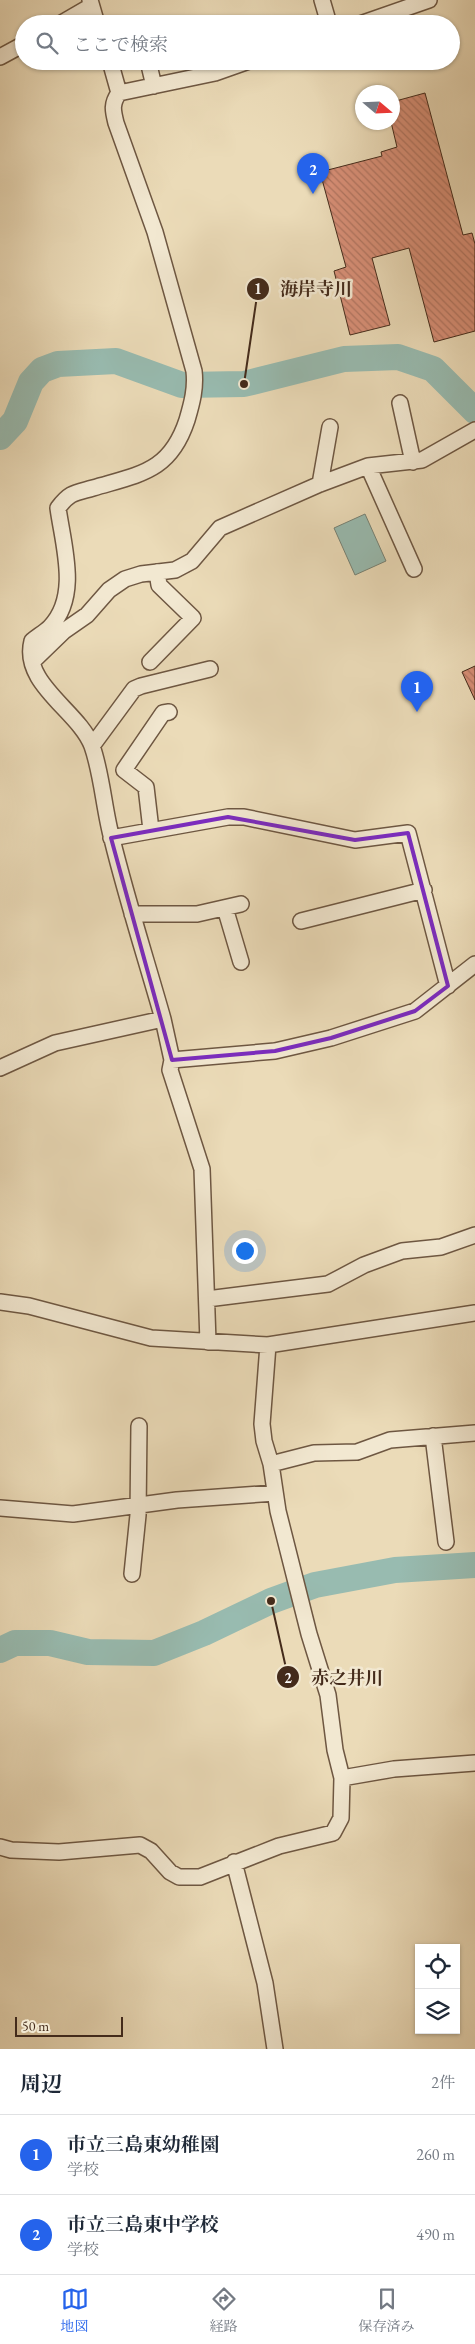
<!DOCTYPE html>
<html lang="ja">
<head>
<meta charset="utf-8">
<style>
  :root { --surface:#fff; --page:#f2f2f3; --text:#1f2937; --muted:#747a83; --line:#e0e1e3; --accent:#2563eb }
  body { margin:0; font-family:"EB Garamond","Noto Serif JP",serif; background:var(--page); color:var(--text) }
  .controls { position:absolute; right:15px; bottom:15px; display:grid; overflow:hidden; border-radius:0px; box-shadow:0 1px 4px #0004 }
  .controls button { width:45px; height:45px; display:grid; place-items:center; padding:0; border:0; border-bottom:1px solid var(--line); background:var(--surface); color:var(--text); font:25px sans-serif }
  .compass { position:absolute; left:355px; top:85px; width:45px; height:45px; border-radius:50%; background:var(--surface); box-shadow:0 1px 4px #0004; rotate:109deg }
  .scale { position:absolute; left:15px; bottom:12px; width:108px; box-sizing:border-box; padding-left:5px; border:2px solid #442b1b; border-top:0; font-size:14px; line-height:18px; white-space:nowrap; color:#442b1b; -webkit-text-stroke:4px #f2e8d1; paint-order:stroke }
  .you { position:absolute; left:244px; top:1250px; width:18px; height:18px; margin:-12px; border:4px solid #fff; border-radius:50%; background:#1a73e8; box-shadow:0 0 0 8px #1a73e833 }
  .badge { display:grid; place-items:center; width:32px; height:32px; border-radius:50%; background:var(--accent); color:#fff; font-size:16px; font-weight:700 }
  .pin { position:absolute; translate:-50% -41px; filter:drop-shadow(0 1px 2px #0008) }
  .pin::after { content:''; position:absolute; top:26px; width:18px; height:15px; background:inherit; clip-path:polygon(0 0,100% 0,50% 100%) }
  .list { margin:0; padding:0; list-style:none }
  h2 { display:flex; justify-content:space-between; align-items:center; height:65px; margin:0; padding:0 20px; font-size:21px }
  h2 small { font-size:16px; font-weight:400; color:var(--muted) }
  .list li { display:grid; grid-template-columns:32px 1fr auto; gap:15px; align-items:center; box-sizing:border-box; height:80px; padding:0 20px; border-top:1px solid var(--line) }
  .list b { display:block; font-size:19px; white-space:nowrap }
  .list p { margin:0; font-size:16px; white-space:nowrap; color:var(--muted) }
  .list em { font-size:16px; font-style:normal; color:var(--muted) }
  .icon { flex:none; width:28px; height:28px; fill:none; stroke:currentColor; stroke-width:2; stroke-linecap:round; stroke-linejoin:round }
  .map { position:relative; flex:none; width:475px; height:2049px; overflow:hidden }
  .search { position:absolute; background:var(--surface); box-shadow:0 1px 4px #0004; left:15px; right:15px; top:15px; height:55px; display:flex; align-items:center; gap:12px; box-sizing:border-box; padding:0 18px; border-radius:28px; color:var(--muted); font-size:19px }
  .sheet { height:225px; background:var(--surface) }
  nav { display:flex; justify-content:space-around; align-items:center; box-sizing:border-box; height:70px; border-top:1px solid var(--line); background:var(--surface); font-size:14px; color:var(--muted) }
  nav a { display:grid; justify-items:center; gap:2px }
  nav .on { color:var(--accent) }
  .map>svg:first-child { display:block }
</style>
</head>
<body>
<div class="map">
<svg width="475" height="2049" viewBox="0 0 475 2049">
  <defs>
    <pattern id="building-back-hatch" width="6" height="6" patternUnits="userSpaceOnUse" patternTransform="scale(1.25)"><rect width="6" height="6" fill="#d88f77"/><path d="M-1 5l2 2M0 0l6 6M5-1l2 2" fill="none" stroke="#b17561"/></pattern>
  </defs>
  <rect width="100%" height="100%" fill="#ebdbb8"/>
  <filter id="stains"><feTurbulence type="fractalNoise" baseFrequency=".004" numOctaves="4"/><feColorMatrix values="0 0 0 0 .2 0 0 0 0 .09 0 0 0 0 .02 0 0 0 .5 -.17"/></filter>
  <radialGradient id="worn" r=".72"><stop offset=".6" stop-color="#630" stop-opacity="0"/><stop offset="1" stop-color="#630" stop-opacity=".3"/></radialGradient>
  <path fill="#98bbb0" stroke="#768174" d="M365 514 386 561 355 575 334 528Z"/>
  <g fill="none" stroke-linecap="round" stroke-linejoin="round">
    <path stroke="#98bbb0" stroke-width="26" d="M0 437 15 421 31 382 42 370 58 364 116 361 182 385 244 384 344 359 398 357 433 369 475 411
      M0 1650 15 1643H50L88 1652 154 1653 204 1633 271 1601 315 1585 395 1570 475 1565"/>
  </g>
  <path fill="url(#building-back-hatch)" stroke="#442b1b" d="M425 93 463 235 472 233 475 244V331L434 342 409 248 372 258 390 325 350 335 334 271 346 267 320 172 382 156 381 152 397 147 391 122H392V102Z
    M475 666V700L462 672Z"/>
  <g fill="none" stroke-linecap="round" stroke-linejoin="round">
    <g stroke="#6e5742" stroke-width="18">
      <path id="minor" d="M90 0 97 24
        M322 0 329 24
        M60 24 91 6
        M360 24 429 0
        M0 57 24 44
        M110 61 119 93
        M148 61 154 86
        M400 403 413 462
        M368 466 414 569
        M320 484 330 427
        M33 661 64 631 87 615 109 590 125 579 141 574 175 570 192 561 220 528 320 484 368 466 422 460 475 430
        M150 662 193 618 159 585 157 572
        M92 746 134 689 141 686 210 669
        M151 830 146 787 124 770 163 713 169 712
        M111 838 228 817H244L355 840 408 833 448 986
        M225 908 241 962
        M132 914H197L241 904
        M301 921 424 890
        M163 1019C146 959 127 900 112 839 104 810 102 774 92 746 79 711 21 684 32 641 38 636 45 632 50 627 80 596 63 545 58 508 70 492 75 493 93 488 140 474 170 472 187 420 192 403 196 388 194 371L155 232 116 123C113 111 111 104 119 93L215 73 249 61
        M172 1060 275 1051 331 1038 415 1011 475 964
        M0 1068 55 1043 163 1019 172 1060 170 1070 202 1169 208 1342
        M207 1299 328 1284 364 1265 402 1251 441 1247 475 1235
        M0 1302 29 1306 151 1338 268 1345 475 1313
        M433 1436 446 1542
        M271 1464 314 1453 357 1452 390 1440 475 1433
        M0 1508 73 1514 177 1500 275 1493
        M132 1574 138 1515 139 1426
        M342 1778 394 1769 475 1763
        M0 1847 11 1850 59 1852 140 1845 151 1851 170 1872 179 1877H200L279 1846 333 1833 341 1818 342 1778 335 1750 328 1695 309 1634 278 1511 271 1464 264 1441 262 1424 268 1345
        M234 1862 265 1983 275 2049"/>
    </g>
    <use href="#minor" stroke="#f2e8d1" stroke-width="15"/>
  </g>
  <path fill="none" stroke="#7b2cbf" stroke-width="4" stroke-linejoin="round" d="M228 817 355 840 408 833 448 986 415 1011 331 1038 275 1051 172 1060 111 838Z"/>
  <path fill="none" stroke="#442b1b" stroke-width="2" d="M244 384L258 289M271 1601L288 1677"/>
  <g fill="#442b1b" stroke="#f2e8d1" stroke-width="2">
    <circle cx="244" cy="384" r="5"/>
    <circle cx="271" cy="1601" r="5"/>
    <circle cx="258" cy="289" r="12"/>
    <circle cx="288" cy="1677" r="12"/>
  </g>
  <g font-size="15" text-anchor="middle" font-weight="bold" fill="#fff">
    <text x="258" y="294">1</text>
    <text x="288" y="1683">2</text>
  </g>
  <g font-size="18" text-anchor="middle" font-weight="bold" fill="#442b1b" stroke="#f2e8d1" stroke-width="5" stroke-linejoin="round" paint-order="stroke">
    <text x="316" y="295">海岸寺川</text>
    <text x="347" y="1684">赤之井川</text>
  </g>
  <rect width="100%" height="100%" filter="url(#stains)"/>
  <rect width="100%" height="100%" fill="url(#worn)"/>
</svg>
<div class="controls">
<button><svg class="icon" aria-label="locate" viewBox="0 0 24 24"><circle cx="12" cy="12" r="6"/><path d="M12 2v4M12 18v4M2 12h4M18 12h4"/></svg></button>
<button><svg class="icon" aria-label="layers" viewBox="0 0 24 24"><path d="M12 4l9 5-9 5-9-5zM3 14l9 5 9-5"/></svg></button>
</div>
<svg class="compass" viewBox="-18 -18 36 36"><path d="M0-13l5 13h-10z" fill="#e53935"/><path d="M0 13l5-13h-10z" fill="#747a83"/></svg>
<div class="scale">50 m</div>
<div class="you"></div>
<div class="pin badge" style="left:417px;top:712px">1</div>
<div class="pin badge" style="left:313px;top:194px">2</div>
<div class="search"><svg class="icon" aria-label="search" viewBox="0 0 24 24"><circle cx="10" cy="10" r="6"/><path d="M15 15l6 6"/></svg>ここで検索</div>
</div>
<section class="sheet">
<h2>周辺<small>2件</small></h2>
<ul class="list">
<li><span class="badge">1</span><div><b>市立三島東幼稚園</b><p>学校</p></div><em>260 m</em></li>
<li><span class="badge">2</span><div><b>市立三島東中学校</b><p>学校</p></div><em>490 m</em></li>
</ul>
</section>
<nav>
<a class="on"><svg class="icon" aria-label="map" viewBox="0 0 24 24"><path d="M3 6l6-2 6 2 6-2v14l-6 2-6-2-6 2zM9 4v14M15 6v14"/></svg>地図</a>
<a><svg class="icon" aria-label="directions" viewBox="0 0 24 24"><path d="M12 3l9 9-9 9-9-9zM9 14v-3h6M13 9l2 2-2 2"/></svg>経路</a>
<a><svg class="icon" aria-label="saved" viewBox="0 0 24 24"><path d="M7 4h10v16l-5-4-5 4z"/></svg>保存済み</a>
</nav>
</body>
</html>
